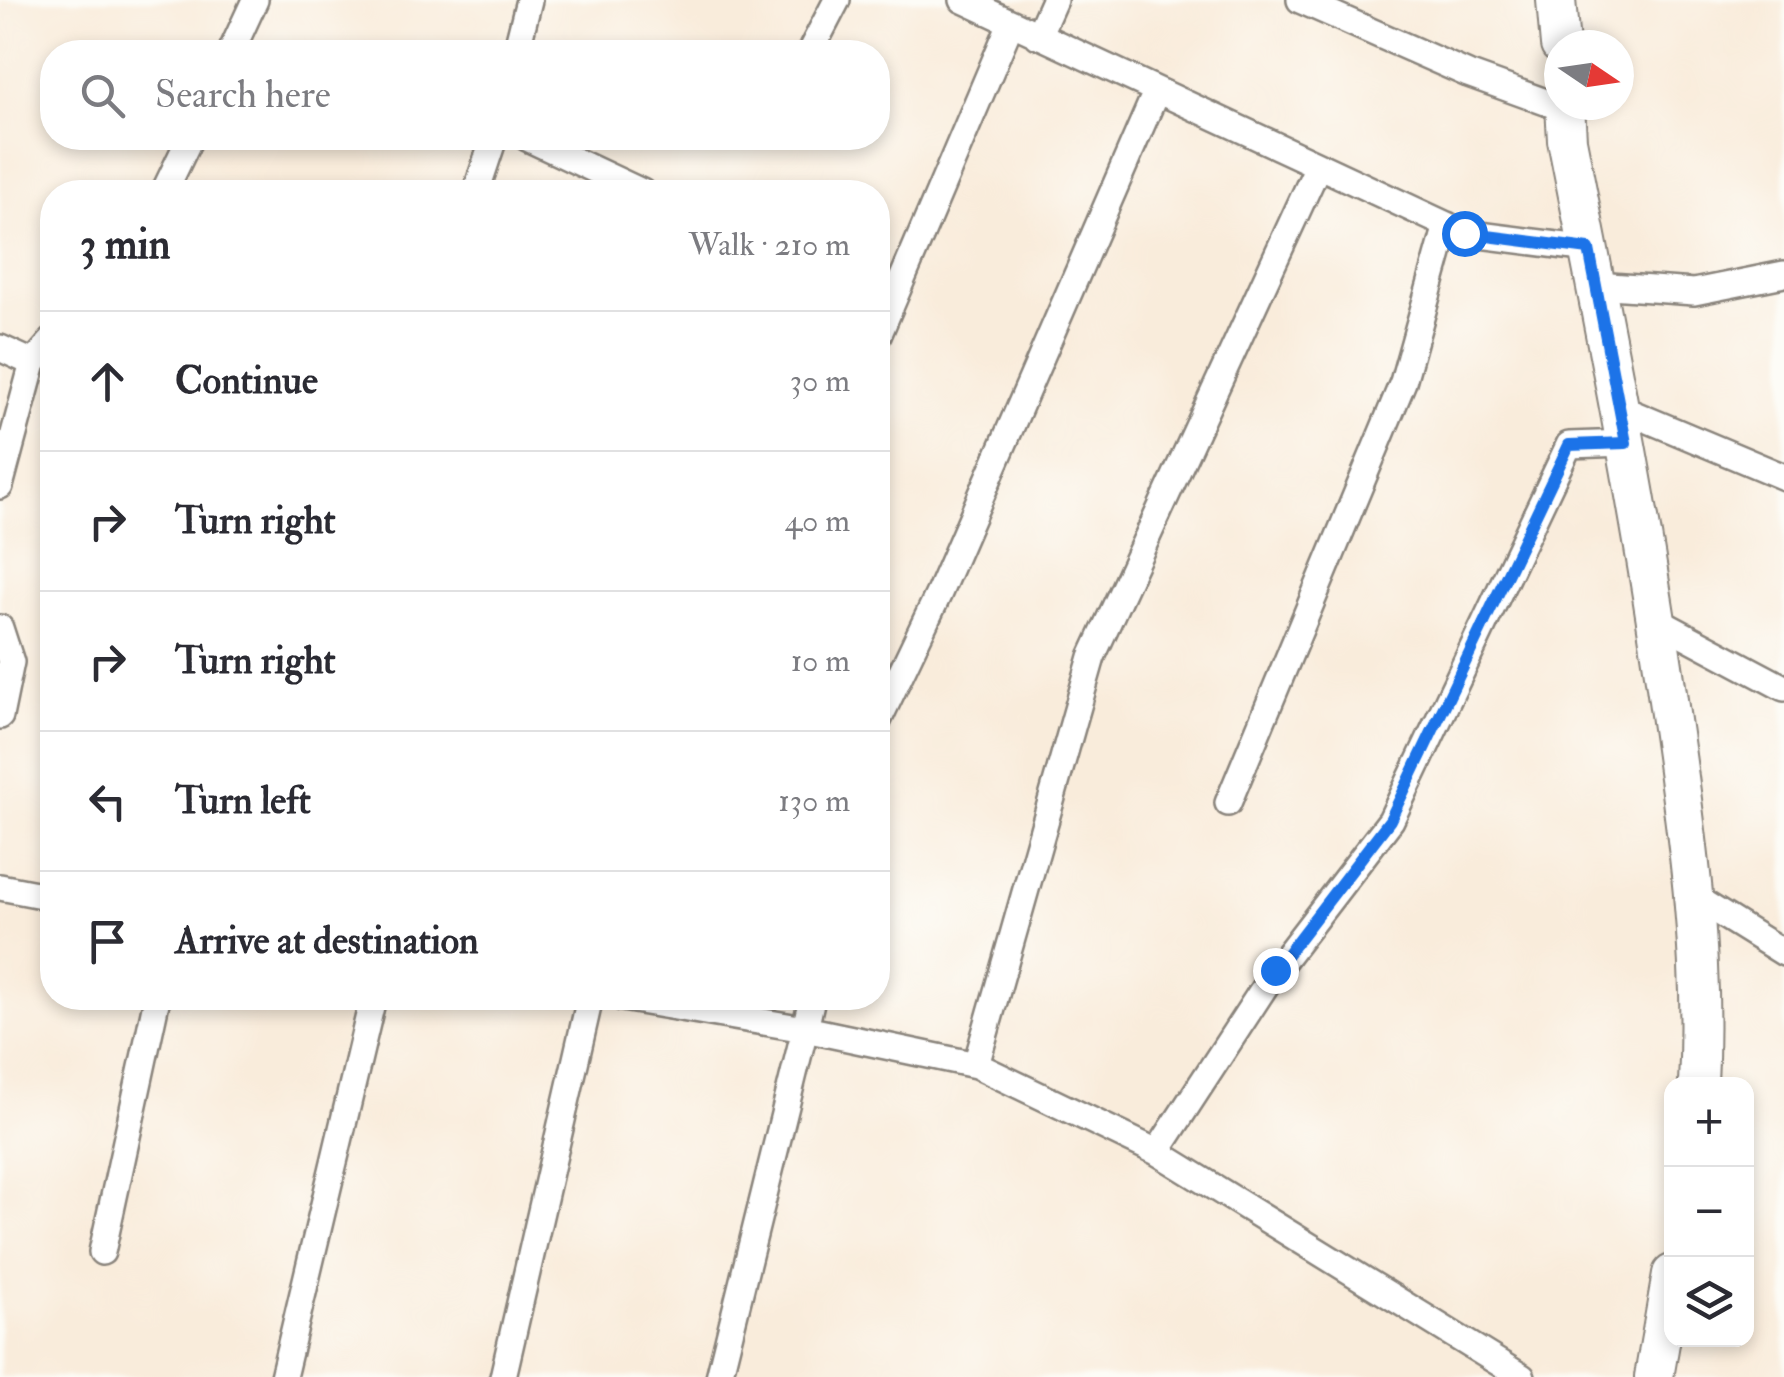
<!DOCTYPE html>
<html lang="en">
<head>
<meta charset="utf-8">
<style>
  :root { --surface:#fff; --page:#f2f2f3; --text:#2b2b33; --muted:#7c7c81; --line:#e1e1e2 }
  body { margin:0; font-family:"IM FELL Double Pica",serif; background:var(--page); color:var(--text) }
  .controls { position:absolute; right:30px; bottom:30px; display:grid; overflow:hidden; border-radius:20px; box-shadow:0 5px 15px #0003 }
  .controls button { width:90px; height:90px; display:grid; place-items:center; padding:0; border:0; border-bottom:2px solid var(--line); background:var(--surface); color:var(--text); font:50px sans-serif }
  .compass { position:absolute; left:1544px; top:30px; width:90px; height:90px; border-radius:50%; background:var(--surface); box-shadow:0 5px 15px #0003; rotate:103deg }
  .stop { position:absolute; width:30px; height:30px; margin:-22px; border:8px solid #1a73e8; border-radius:50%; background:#fff }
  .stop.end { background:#1a73e8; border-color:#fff; box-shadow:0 2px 10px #0008 }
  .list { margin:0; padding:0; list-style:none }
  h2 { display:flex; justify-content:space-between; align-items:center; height:130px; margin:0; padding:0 40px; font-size:42px }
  h2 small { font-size:32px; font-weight:400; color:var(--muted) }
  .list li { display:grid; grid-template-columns:65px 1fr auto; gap:30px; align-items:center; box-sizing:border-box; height:140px; padding:0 40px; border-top:2px solid var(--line) }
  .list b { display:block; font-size:38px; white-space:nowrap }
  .list em { font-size:32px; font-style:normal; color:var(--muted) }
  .icon { flex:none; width:55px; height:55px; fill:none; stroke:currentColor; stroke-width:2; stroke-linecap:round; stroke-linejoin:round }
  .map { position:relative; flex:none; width:1784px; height:1377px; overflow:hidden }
  .search { position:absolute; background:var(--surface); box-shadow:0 5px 15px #0003; left:40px; top:40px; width:850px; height:110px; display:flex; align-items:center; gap:25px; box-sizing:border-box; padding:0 35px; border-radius:40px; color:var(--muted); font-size:38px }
  .panel { position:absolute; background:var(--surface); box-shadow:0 5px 15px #0003; left:40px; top:180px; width:850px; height:830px; border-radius:40px }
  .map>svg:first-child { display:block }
</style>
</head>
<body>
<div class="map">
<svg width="1784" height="1377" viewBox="0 0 1784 1377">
  <rect width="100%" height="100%" fill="#fdfcf7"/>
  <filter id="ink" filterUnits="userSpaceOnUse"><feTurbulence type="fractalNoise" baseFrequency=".01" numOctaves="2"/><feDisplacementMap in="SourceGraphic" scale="20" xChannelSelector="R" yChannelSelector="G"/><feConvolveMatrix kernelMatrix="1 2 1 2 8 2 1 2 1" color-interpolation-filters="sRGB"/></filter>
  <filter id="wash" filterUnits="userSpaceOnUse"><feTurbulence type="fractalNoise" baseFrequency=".0048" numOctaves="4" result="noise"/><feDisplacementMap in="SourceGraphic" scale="40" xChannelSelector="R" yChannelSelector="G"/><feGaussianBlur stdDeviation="2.25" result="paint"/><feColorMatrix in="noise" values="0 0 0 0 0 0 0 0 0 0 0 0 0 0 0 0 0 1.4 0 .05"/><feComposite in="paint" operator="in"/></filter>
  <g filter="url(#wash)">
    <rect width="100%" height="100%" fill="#f9ecdb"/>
  </g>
  <g filter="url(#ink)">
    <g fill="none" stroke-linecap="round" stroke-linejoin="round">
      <g stroke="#8a847c" stroke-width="30">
        <path id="minor" d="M963 0 1464 233 1589 249
          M1300 0 1468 74 1565 109
          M1038 36 1054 0
          M231 52 255 0
          M516 52 529 0
          M810 52 837 0
          M527 138 642 192
          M1318 166 1092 657 976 1065 1157 1152 1275 971 1391 820 1569 445 1626 443
          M164 192 190 138
          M476 192 494 138
          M1596 285 1694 292 1784 274
          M878 336 1011 23
          M0 348 33 363 52 341
          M1620 408 1784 477
          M0 486 33 363
          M1656 620 1784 688
          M0 628 11 662 0 716
          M878 721 939 593 1156 92
          M1228 803 1403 382 1447 225
          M0 887 52 897
          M1697 899 1784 953
          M622 998 805 1029 719 1377
          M812 998 805 1029 976 1065
          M1157 1152 1522 1377
          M102 1252 157 998
          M283 1377 373 998
          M503 1377 590 998"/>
      </g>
      <g stroke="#8a847c" stroke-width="42">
        <path id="secondary" d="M1556 0 1560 45
          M1565 105 1567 140C1604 326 1641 512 1668 700 1687 829 1705 954 1698 1084
          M1654 1377 1672 1274"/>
      </g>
      <use href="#minor" stroke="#fff" stroke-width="25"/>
      <use href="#secondary" stroke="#fff" stroke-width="38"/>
    </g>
  </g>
  <g fill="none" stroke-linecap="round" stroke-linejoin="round" filter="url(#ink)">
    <path stroke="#1a73e8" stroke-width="12" d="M1275 970 1390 820 1569 445 1626 443 1589 249 1464 233"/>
  </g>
</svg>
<div class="controls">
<button>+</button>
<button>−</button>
<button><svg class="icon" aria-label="layers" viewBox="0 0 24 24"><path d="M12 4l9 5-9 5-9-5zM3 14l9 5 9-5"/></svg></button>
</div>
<svg class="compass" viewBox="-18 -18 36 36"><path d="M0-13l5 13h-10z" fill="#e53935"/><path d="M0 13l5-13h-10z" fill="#7c7c81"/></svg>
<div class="stop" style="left:1464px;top:233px"></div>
<div class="stop end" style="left:1275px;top:970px"></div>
<div class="search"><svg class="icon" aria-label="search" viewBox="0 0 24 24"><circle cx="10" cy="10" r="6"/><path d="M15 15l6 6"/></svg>Search here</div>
<section class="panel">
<h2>3 min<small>Walk · 210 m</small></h2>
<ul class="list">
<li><svg class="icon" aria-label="ahead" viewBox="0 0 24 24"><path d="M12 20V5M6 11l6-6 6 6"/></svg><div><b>Continue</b></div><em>30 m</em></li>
<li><svg class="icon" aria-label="right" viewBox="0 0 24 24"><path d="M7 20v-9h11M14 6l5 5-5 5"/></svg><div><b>Turn right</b></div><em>40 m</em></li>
<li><svg class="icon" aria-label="right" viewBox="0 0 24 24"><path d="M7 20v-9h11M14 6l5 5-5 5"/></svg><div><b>Turn right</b></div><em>10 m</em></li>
<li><svg class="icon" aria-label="left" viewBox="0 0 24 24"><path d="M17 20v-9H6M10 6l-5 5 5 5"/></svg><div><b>Turn left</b></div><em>130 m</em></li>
<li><svg class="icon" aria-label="arrive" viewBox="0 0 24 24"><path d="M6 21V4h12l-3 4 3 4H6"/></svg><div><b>Arrive at destination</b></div></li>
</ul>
</section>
</div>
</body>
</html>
